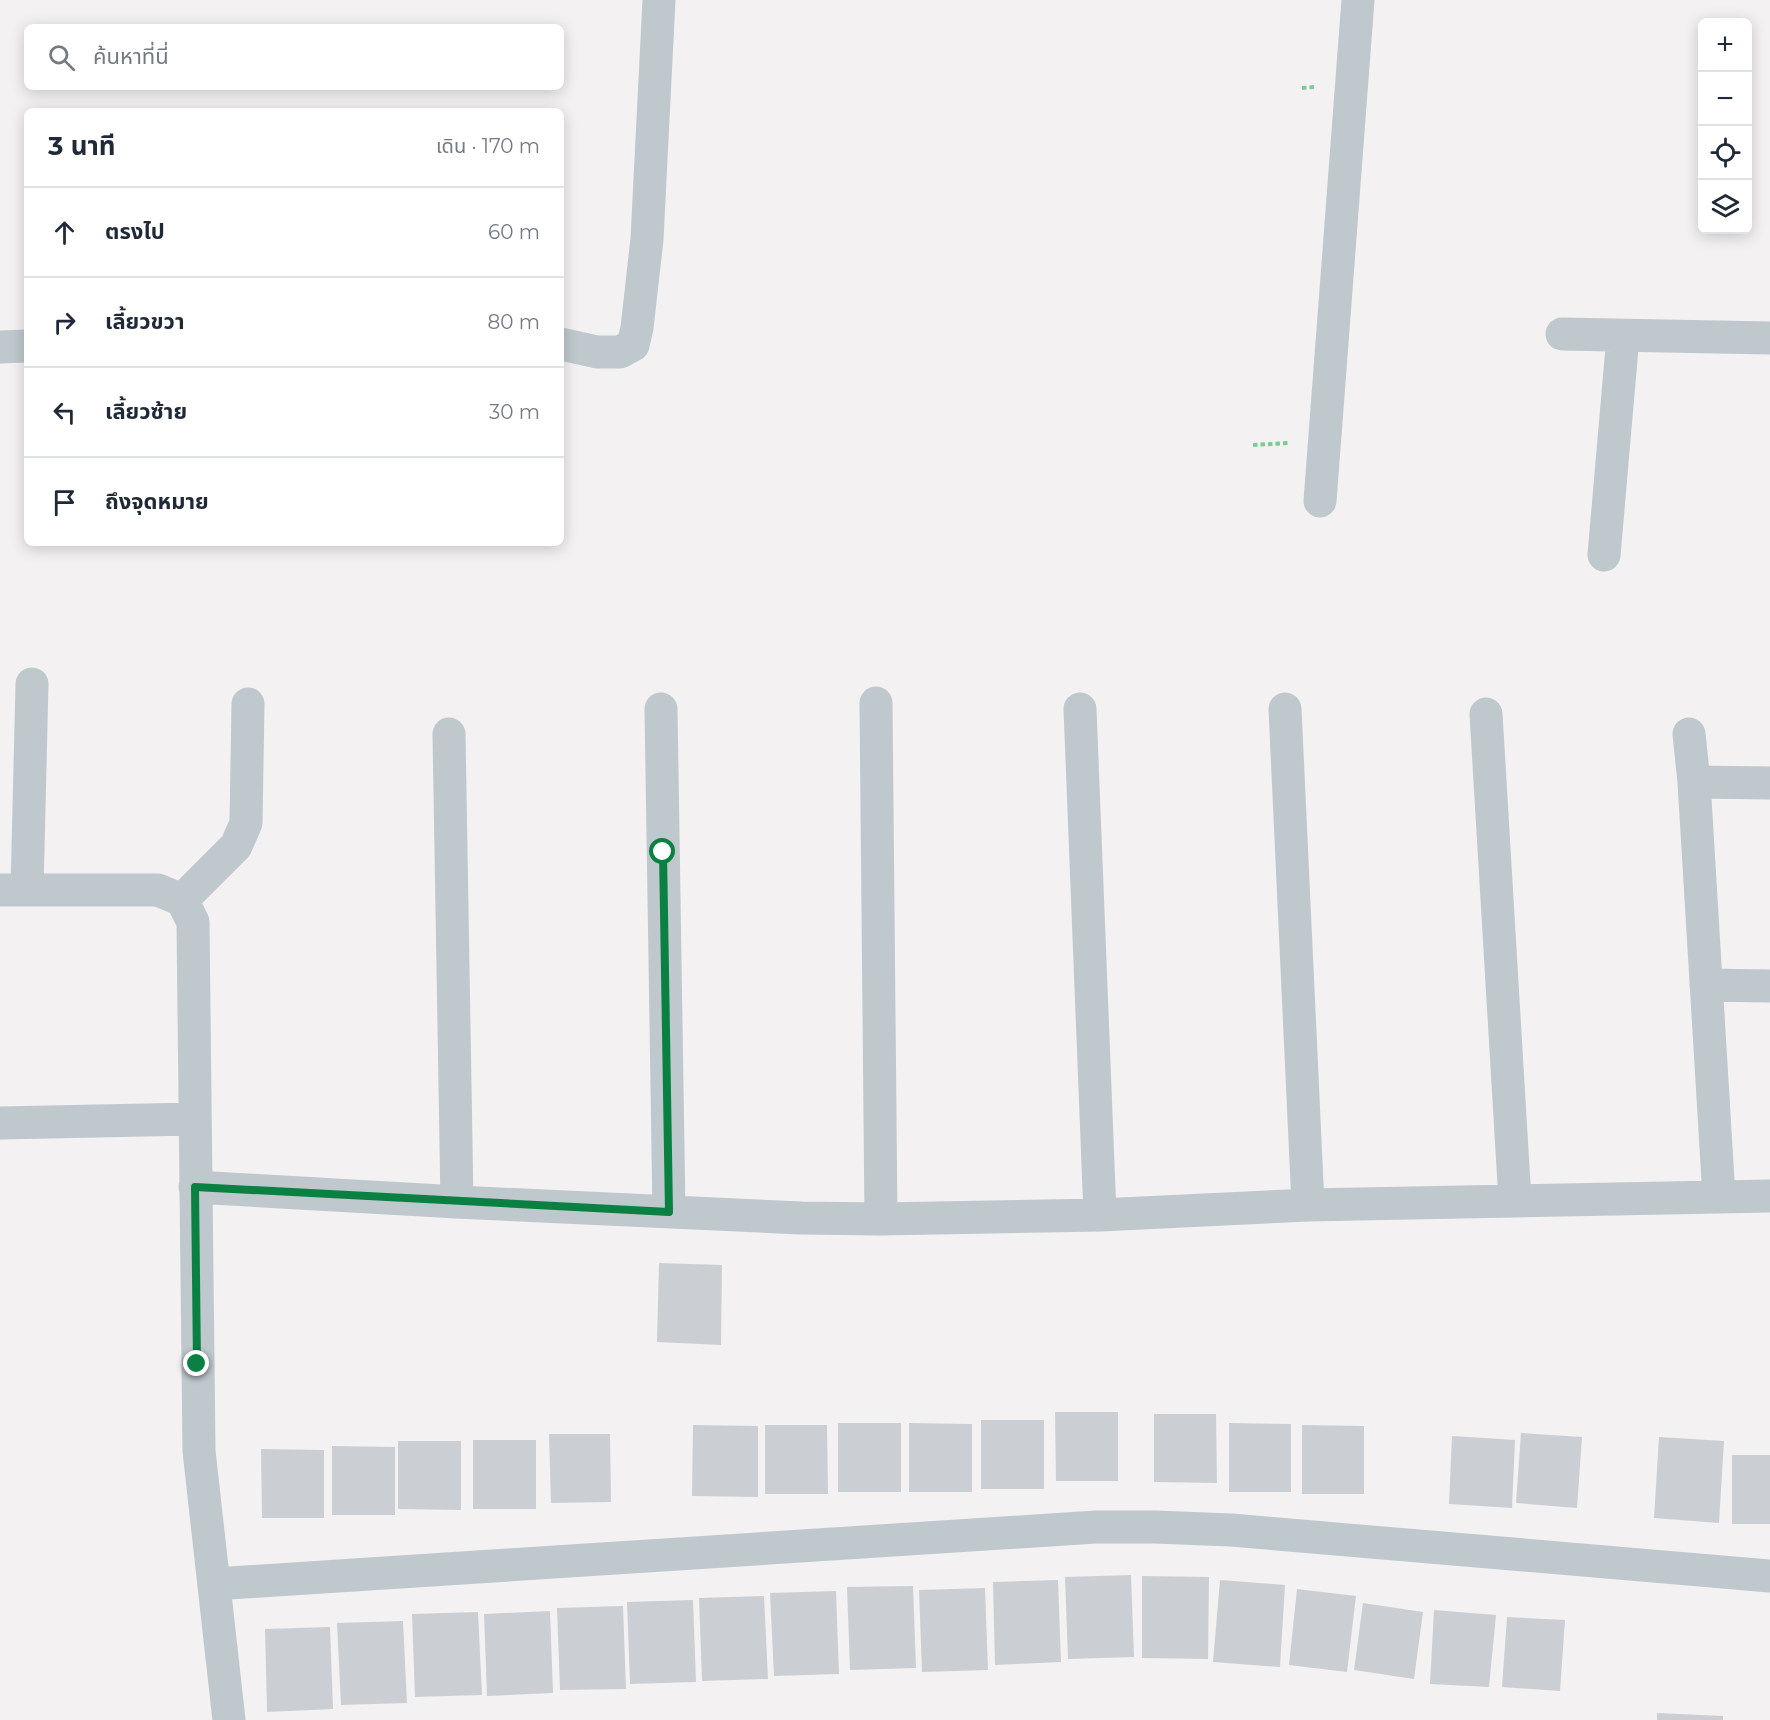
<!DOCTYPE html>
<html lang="th">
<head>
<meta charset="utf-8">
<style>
  :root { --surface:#fff; --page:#f2f2f3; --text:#1f2937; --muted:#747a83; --line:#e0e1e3 }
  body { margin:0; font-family:Montserrat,"Noto Sans Thai",sans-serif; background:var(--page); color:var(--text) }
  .controls { position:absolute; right:18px; top:18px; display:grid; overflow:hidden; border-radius:9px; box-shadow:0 3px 15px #0003 }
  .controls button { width:54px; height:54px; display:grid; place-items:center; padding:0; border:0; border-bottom:2px solid var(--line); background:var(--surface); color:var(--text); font:30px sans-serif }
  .stop { position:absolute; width:18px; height:18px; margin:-14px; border:4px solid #0b8043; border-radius:50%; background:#fff }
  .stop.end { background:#0b8043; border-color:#fff; box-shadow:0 2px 6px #0008 }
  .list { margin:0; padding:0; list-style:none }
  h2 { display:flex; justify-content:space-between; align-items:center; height:78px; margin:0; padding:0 24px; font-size:26px }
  h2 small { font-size:20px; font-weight:400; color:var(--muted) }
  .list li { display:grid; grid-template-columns:39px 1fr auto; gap:18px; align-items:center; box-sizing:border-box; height:90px; padding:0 24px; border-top:2px solid var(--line) }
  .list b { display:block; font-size:22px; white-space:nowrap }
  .list em { font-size:20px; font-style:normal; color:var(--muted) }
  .icon { flex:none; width:33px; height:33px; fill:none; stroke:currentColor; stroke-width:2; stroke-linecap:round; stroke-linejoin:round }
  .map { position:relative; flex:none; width:1770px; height:1720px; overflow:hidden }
  .search { position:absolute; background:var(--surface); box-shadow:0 3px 15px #0003; left:24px; top:24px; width:540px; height:66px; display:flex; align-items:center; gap:15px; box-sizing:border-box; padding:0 21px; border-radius:9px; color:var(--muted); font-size:22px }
  .panel { position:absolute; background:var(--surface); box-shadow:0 3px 15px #0003; left:24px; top:108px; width:540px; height:438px; border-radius:9px }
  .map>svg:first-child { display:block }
</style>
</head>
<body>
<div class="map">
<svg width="1770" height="1720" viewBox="0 0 1770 1720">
  <rect width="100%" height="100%" fill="#f3f1f2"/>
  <path fill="#cbcfd3" d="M659 1263 722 1265 721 1345 657 1342Z
    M1055 1412H1118V1481H1056Z
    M1154 1414H1216L1217 1483 1154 1482Z
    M981 1420H1044V1489H981Z
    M838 1423H901V1492H838Z
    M909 1423 972 1424V1492H909Z
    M1229 1423 1291 1424V1492H1229Z
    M693 1425 758 1426V1497L692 1496Z
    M765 1425H827L828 1494H765Z
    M1302 1425 1364 1426V1494H1302Z
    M1521 1433 1582 1437 1577 1508 1516 1503Z
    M549 1434H610L611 1502 551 1503Z
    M1452 1436 1515 1440 1512 1508 1449 1504Z
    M1659 1437 1724 1441 1719 1523 1654 1518Z
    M473 1440H536V1509H473Z
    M398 1441H461V1510L398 1509Z
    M332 1446 395 1447V1515H332Z
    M261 1449 324 1450V1518H262Z
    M1732 1455H1770V1524H1732Z
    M1131 1575 1134 1657 1068 1659 1065 1577Z
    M1142 1576 1209 1577 1208 1659 1142 1658Z
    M1058 1580 1061 1662 995 1665 993 1582Z
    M1220 1580 1285 1585 1280 1667 1213 1662Z
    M913 1586 916 1668 850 1670 847 1587Z
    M985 1588 988 1670 922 1672 919 1590Z
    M1297 1589 1356 1596 1347 1672 1289 1665Z
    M836 1591 839 1674 774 1676 770 1593Z
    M764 1596 768 1679 702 1681 699 1598Z
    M693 1600 696 1682 630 1684 627 1602Z
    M1363 1603 1423 1612 1414 1679 1354 1670Z
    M623 1606 626 1689 560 1690 557 1608Z
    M1434 1610 1496 1615 1489 1687 1430 1684Z
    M550 1611 553 1693 487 1696 484 1614Z
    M478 1612 482 1695 415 1697 412 1614Z
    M1507 1617 1565 1620 1560 1691 1502 1687Z
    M403 1621 407 1703 341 1705 337 1623Z
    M330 1627 333 1709 267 1712 265 1629Z
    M1657 1713 1723 1716V1720H1657Z"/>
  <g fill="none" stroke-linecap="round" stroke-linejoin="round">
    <path stroke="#7ccb94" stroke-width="4" stroke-dasharray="4.5 3" stroke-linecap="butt" d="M1302 88 1314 87
      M1253 445 1288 443"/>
    <path stroke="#bec8cd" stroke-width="33" d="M1562 334 1770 338
      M561 344 597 352H620L633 345 637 328 647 239 659 0
      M0 347 27 346
      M1320 501 1358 0
      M1604 555 1623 336
      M876 703 881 1219
      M661 709 669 1212
      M1080 709 1100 1215
      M1285 709 1308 1205
      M1486 714 1515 1201
      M449 734 457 1202
      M1689 734 1694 782 1719 1197
      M1694 782 1770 783
      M0 890H158L182 900 193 922 199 1451 229 1720
      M27 890 32 684
      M182 900 236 846 246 823 248 704
      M1706 985 1770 986
      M0 1123 194 1119
      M195 1187 457 1202 801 1218 881 1219 1100 1215 1308 1205 1770 1196
      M214 1584 1096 1527H1155L1231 1530 1770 1576"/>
  </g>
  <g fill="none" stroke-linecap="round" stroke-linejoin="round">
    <path stroke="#0b8043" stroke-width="8" d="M197 1364 195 1187 669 1212 663 852"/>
  </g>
</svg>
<div class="controls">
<button>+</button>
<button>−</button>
<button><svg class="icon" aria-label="locate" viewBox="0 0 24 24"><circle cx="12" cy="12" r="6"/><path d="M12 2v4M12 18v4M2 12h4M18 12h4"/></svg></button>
<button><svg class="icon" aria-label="layers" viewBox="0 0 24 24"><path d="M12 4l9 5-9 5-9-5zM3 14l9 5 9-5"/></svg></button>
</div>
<div class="stop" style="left:663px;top:852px"></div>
<div class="stop end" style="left:197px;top:1364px"></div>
<div class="search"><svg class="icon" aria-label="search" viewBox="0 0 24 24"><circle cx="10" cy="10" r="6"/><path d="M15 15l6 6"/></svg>ค้นหาที่นี่</div>
<section class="panel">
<h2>3 นาที<small>เดิน · 170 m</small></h2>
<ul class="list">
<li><svg class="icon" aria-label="ahead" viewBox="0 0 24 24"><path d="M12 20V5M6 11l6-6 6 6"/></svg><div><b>ตรงไป</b></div><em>60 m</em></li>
<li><svg class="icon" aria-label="right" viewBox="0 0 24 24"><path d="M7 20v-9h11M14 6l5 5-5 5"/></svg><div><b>เลี้ยวขวา</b></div><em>80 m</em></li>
<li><svg class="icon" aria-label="left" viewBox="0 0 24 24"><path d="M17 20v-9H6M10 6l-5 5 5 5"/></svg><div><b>เลี้ยวซ้าย</b></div><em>30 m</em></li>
<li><svg class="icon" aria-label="arrive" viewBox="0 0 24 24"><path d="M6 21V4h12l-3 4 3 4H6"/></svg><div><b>ถึงจุดหมาย</b></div></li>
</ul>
</section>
</div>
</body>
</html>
